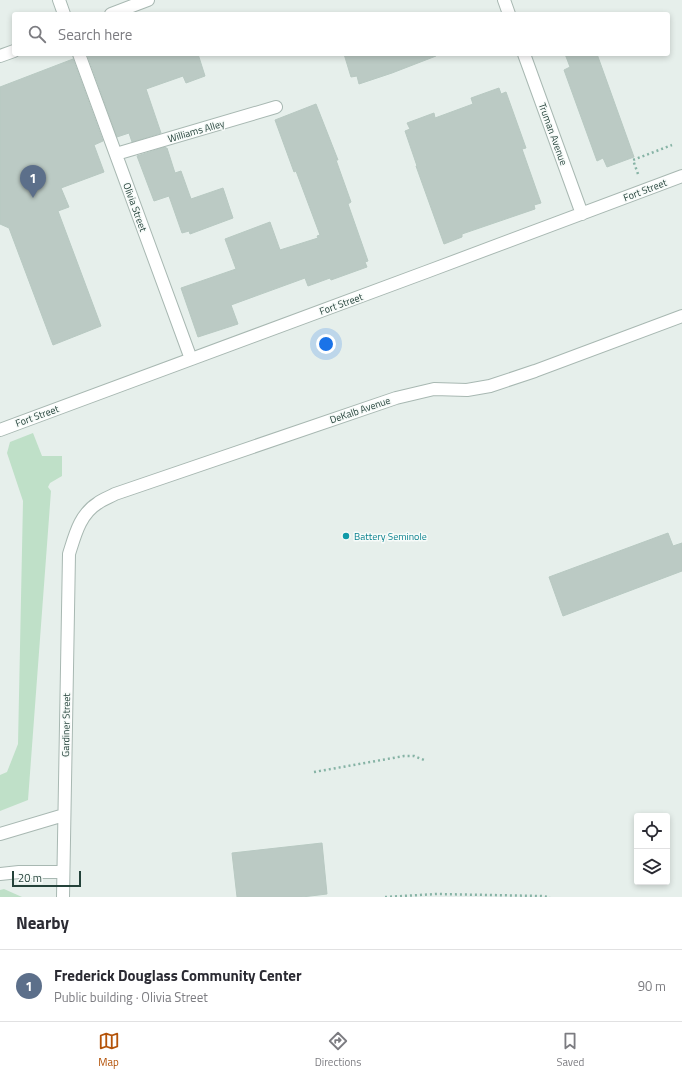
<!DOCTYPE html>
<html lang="en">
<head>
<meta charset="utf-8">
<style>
  :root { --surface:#fff; --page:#f7f7f7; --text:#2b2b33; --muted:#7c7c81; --line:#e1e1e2; --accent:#b45309 }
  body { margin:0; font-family:"Titillium Web",sans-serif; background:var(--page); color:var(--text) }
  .controls { position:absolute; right:12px; bottom:12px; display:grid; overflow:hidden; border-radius:4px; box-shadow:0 2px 6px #0003 }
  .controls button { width:36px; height:36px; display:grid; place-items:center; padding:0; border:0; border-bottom:1px solid var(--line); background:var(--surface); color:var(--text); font:20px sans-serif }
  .scale { position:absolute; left:12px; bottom:10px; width:69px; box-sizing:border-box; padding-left:4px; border:2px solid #24423a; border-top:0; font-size:11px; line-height:14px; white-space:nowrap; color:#24423a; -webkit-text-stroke:3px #f7fbf9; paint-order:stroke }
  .you { position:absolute; left:326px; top:344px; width:14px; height:14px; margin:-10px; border:3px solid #fff; border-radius:50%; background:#1a73e8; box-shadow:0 0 0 6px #1a73e833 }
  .badge { display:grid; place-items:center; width:26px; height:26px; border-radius:50%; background:var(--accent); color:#fff; font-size:13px; font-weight:700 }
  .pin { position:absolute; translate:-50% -33px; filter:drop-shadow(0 1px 2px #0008) }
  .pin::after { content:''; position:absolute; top:21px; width:14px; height:12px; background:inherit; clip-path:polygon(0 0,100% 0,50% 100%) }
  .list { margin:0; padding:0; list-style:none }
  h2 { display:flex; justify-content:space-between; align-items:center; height:52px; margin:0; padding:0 16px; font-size:17px }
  h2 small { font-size:13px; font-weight:400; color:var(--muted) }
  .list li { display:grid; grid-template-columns:26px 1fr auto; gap:12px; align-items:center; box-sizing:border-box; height:72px; padding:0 16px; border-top:1px solid var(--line) }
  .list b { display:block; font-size:15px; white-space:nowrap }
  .list p { margin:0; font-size:13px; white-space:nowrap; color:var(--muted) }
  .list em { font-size:13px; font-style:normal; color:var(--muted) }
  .icon { flex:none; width:22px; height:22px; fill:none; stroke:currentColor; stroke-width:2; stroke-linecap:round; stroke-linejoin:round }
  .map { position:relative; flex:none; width:682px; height:897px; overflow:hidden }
  .search { position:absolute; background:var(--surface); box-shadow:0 2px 6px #0003; left:12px; right:12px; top:12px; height:44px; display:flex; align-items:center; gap:10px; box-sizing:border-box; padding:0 14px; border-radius:4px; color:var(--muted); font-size:15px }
  .sheet { height:124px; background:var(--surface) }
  nav { display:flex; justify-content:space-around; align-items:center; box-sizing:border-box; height:56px; border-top:1px solid var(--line); background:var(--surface); font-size:11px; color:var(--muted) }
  nav a { display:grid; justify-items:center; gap:2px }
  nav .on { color:var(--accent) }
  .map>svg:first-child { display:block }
</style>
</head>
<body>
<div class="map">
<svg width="682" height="897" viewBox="0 0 682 897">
  <rect width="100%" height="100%" fill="#e6efeb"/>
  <path fill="#bfe0c8" d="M33 433 42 456H62V476L50 483 48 487 51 491 28 800 0 811V775L7 772 18 744 23 501 7 453 10 442Z
    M4 889 22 897H0V890Z"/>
  <path fill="#bbcac4" stroke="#b8c9c2" d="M87 54H198L205 76 186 83 183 76 146 89 161 133 132 142 129 133 117 137Z
    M344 54H435L436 56 392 73 359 84 357 76 351 77Z
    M565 54H597L634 157 607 167 603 158 597 161 564 70 570 67Z
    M73 59 103 141 94 145 104 172 61 188 69 207 58 211 101 326 53 345 9 228 0 224V87Z
    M499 88 501 94 506 92 526 148 522 149 541 203 534 205 535 209 462 234V237L444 244 416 166H417L405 131 410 129 407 123 434 113 435 118 473 104 471 98Z
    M316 104 338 160H336L351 202 348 204 368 261 365 262 367 267 331 280 330 278 308 286 305 278 231 305 238 324 198 337 181 288 236 269 225 239 270 222 280 250 318 238 317 236 320 235 296 171 294 172 275 120Z
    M165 147 166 148H167L175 173 181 171 191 199 223 188 233 218 190 234 189 231 182 233 169 196 154 201 137 156Z
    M668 533 673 546 682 543V571L563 616 549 577Z
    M322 843 327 894 302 897H237L232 853Z"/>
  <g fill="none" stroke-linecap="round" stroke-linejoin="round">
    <g stroke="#a8b8b2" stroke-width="14">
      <path id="minor" d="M59 0 64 14
        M504 0 509 14
        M111 14 148 0
        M79 54 191 359
        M524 54 582 214
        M0 56 14 51
        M116 154 276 107
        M0 430 426 272 682 176"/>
    </g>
    <g stroke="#a8b8b2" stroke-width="14">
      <path id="tertiary" d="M0 834 64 815
        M0 874 19 872H63
        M63 897 69 554C75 535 80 514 98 503 103 499 110 497 115 494L396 398 434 389 467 390 490 386 535 371 682 316"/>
    </g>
    <path stroke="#86b3a5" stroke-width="2.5" stroke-dasharray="2 3" stroke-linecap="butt" d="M638 174 633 160 672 145
      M314 772 404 756H414L424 760
      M385 897 437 894 541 896 550 897"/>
    <use href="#minor" stroke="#fff" stroke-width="12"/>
    <use href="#tertiary" stroke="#fff" stroke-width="12"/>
  </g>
  <circle fill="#0f9aa8" stroke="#f7fbf9" stroke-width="1.5" cx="346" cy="536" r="4"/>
  <g text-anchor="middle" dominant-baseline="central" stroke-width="3" stroke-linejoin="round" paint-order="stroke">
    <g font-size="10" fill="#24423a" stroke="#f7fbf9">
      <text transform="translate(196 131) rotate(-16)">Williams Alley</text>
      <text transform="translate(553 134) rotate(70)">Truman Avenue</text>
      <text transform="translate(645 190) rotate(-21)">Fort Street</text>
      <text transform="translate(135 207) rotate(70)">Olivia Street</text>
      <text transform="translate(341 304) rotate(-20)">Fort Street</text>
      <text transform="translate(360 410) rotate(-19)">DeKalb Avenue</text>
      <text transform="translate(37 416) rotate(-20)">Fort Street</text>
      <text transform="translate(66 725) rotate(-89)">Gardiner Street</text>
    </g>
    <g font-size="10" fill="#0d838f" stroke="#f7fbf9" text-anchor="start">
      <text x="354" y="536">Battery Seminole</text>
    </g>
  </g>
</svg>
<div class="controls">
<button><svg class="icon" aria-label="locate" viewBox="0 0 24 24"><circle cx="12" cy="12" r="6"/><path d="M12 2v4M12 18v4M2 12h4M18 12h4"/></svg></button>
<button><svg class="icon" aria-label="layers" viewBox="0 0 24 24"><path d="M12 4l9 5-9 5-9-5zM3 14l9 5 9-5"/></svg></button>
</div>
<div class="scale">20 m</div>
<div class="you"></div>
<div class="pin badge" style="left:33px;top:198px;background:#5c6f8a">1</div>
<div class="search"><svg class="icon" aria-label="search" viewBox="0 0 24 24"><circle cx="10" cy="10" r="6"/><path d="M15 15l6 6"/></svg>Search here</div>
</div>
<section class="sheet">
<h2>Nearby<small></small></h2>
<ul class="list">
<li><span class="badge" style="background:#5c6f8a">1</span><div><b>Frederick Douglass Community Center</b><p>Public building · Olivia Street</p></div><em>90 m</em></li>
</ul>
</section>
<nav>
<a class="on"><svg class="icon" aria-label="map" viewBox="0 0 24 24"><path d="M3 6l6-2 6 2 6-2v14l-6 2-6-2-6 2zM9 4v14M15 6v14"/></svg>Map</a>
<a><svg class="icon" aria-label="directions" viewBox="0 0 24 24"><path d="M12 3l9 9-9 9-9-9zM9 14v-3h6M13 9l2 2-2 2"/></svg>Directions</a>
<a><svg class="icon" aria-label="saved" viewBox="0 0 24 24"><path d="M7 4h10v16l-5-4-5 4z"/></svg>Saved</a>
</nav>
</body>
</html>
